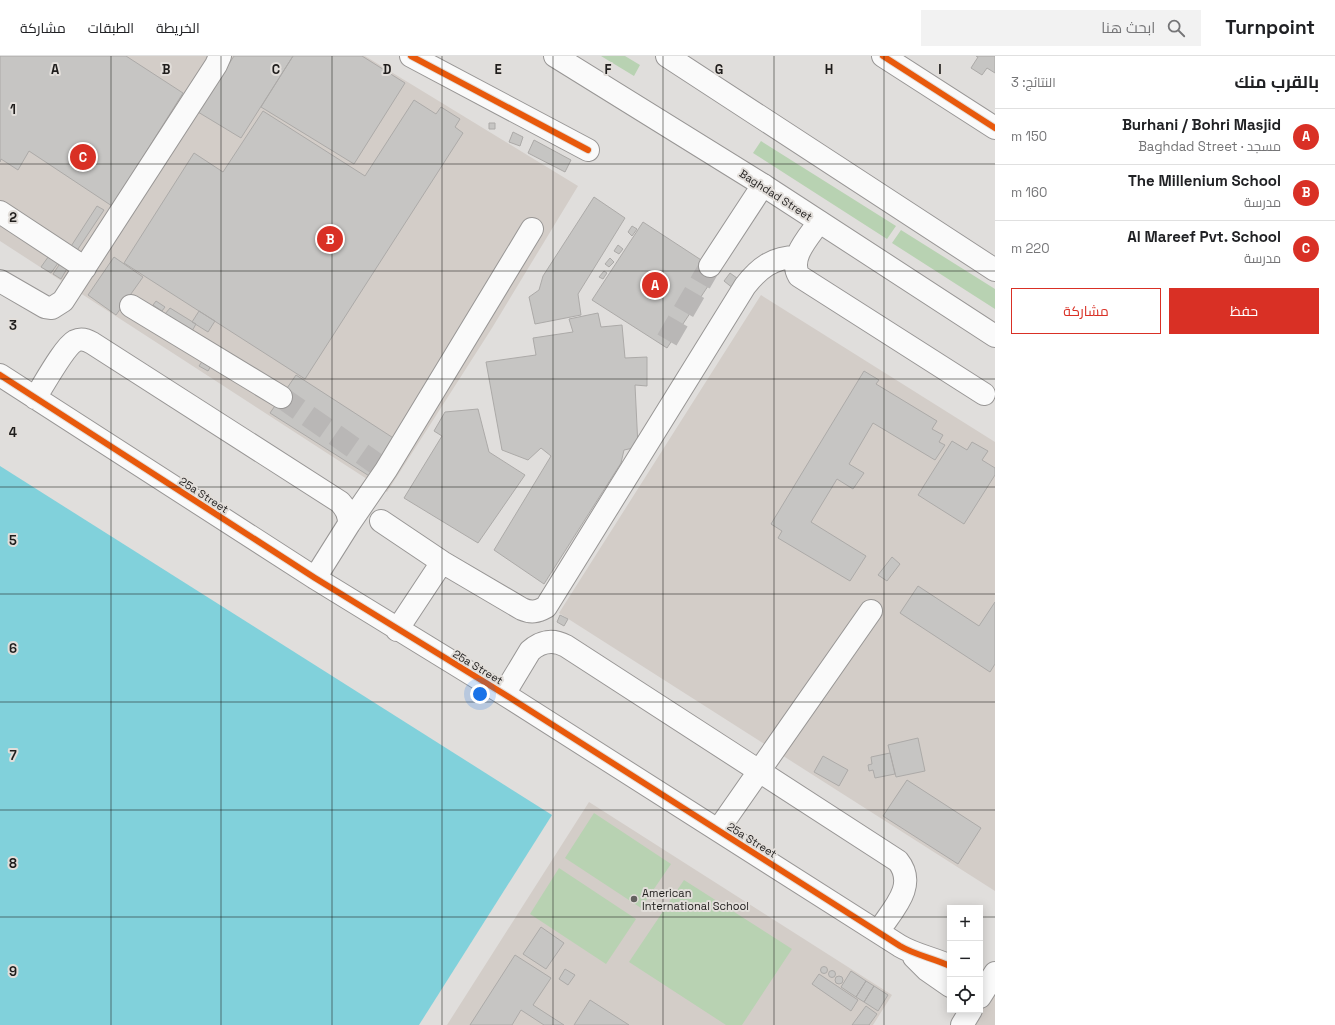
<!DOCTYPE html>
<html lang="ar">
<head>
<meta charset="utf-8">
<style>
  :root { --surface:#fff; --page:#f2f2f2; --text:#202124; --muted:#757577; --line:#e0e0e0; --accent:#d93025 }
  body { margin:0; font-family:"Space Grotesk",Cairo,sans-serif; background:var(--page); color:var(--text); direction:rtl }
  .controls { position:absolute; right:12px; bottom:12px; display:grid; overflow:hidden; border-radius:0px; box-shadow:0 2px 10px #0003 }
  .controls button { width:36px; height:36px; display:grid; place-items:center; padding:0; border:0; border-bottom:1px solid var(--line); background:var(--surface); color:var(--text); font:20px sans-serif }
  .you { position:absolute; left:480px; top:638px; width:14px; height:14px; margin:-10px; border:3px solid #fff; border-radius:50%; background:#1a73e8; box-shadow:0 0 0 6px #1a73e833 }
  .badge { display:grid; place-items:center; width:26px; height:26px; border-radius:50%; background:var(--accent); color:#fff; font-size:13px; font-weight:700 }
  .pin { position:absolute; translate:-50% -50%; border:2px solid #fff; box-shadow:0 1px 4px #0006 }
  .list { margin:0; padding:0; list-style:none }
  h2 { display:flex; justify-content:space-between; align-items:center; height:52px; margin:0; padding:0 16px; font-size:17px }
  h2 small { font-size:13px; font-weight:400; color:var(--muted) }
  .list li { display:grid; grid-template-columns:26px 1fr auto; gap:12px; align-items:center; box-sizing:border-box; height:56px; padding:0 16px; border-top:1px solid var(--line) }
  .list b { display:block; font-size:15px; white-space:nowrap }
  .list p { margin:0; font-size:13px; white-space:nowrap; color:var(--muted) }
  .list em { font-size:13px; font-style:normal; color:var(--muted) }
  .actions { display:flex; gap:8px; padding:12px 16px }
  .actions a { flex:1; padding:9px 0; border:1px solid var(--accent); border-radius:0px; text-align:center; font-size:14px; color:var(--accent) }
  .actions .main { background:var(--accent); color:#fff }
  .icon { flex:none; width:22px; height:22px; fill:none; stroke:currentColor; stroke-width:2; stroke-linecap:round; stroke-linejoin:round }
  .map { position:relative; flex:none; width:995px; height:969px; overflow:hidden; direction:ltr }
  header { display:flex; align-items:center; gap:24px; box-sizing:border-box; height:56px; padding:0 20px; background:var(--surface); border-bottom:1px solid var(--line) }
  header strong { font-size:19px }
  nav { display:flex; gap:22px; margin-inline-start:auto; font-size:14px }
  .search { width:280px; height:36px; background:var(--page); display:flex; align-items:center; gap:10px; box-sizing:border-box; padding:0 14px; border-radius:0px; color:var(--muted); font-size:15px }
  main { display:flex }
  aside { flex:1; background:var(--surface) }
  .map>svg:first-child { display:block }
</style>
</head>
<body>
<header>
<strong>Turnpoint</strong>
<div class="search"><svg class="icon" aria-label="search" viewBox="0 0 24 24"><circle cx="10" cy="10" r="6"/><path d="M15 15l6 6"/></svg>ابحث هنا</div>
<nav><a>الخريطة</a><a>الطبقات</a><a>مشاركة</a></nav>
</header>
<main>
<aside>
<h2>بالقرب منك<small>النتائج: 3</small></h2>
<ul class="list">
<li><span class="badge">A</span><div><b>Burhani / Bohri Masjid</b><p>مسجد · Baghdad Street</p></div><em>150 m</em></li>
<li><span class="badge">B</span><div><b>The Millenium School</b><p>مدرسة</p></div><em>160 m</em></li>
<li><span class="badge">C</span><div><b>Al Mareef Pvt. School</b><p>مدرسة</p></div><em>220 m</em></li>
</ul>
<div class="actions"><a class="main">حفظ</a><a>مشاركة</a></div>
</aside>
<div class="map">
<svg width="995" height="969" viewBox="0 0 995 969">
  <rect width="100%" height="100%" fill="#e0dedc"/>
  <path fill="#d3cdc8" d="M0 0H365L578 130 492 272 387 436 0 185Z
    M761 239 995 386V835L559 557Z
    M589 746 892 939 873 969H447Z
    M995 917V969H962Z"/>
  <path fill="#b8d2b2" d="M601 0H625L640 9 634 20Z
    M761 85 896 170 887 183 753 97Z
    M901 174 995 233V253L892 187Z
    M594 757 671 808 641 852 565 802Z
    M559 812 636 863 606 908 530 858Z
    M684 824 792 893 742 969H726L629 906Z"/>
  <path fill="#81d1db" d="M0 410 552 759 419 969H0Z"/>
  <path fill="#c6c5c3" stroke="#acaaa8" d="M0 0H126L183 37 112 150 29 95 18 114 1 103 0 106Z
    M234 0H293L241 82 198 56Z
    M293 0H362L405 27 354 108 261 51Z
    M976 0H995V17L987 12 982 19 971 12 978 1Z
    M414 44 436 58 441 51 460 63 455 71 463 77 305 323 124 207 194 97 223 116 263 55 365 120Z
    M489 67H495V73H489Z
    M513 76 523 81 520 90 509 86Z
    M534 84 571 104 565 116 528 97Z
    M594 141 625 162 578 238 581 259 535 268 529 241 539 234 543 220Z
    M97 150 104 154 72 202 66 198Z
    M643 166 718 215 667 292 592 244Z
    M632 170 637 173 632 180 628 176Z
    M618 189 623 193 619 198 614 195Z
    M51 197 61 203 51 217 41 211Z
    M114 201 143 221 116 259 88 239Z
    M610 202 614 206 609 211 605 208Z
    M61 206 68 211 61 223 53 218Z
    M604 215 607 217 603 223 599 221Z
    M730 217 741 225 734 233 724 225Z
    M156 245 165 251 162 255 153 249Z
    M170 252 196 268 192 275 165 258Z
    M199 255 215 265 208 276 192 266Z
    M598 257 601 271 622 269 625 302 647 301V330L635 329 638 391 624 394 621 407 544 528 494 494 551 400 541 392 528 404 502 394 486 306 536 299 533 282 573 276 569 263Z
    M203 304 211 310 208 315 199 310Z
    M864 315 879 324 876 328 937 365 932 373 943 379 939 386 945 389 935 404 873 367 849 408 864 417 853 433 837 423 811 466 866 500 850 525 778 482 782 475 771 468Z
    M296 319 398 385 374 423 270 357Z
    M478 353 489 396 525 419 478 487 404 442 442 380 434 375 445 356Z
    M952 385 967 394 972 386 988 395 982 404 995 412V419L964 468 918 439Z
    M892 501 900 508 887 525 878 519Z
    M918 530 979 570 995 546V608L990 616 900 557Z
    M560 559 568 563 564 570 557 566Z
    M918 682 925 715 896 721 888 689Z
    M890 697 895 718 875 722 873 714 869 715 868 709 872 708 871 701Z
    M823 700 848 714 839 730 814 716Z
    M907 724 981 772 958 808 883 760Z
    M541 871 564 887 546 913 523 898Z
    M515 899 551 922 533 949 564 969H544L521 954 512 969H470Z
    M820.5 914a3.5 3.5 0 1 1 7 0a3.5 3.5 0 1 1-7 0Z
    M565 913 575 919 568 929 559 923Z
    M828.5 918a3.5 3.5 0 1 1 7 0a3.5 3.5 0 1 1-7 0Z
    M851 915 866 925 856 941 841 931Z
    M819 918 858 944 851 955 812 928Z
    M835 924a4 4 0 1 1 8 0a4 4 0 1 1-8 0Z
    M866 925 874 930 864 946 856 941Z
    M874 930 888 939 878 955 864 946Z
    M590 944 629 969H574Z
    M866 950 877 958 869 969H852Z"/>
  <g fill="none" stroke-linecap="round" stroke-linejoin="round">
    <path stroke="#b9b7b6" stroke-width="22" stroke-dasharray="22 11" stroke-linecap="butt" d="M667 284 710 210
      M281 341 381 411"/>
    <g stroke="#989695" stroke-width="24">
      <path id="minor" d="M411 0 588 94
        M883 0 995 72
        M0 156 85 212
        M819 166C809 181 788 202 799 220L984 338
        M710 210 763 129
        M0 225 45 251 52 252 63 245 216 9 220 0
        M131 250 281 341
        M0 319 315 522 504 638 900 890C915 899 933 902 950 910
        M35 342C43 330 64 291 75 285 81 282 87 284 92 287L340 446C346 453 349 458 349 468L315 522
        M381 465 442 506 522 553C531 557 537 556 546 551L745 230C759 212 773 201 797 201
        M349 468 386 414 532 173
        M397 574 442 506
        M504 638 530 595C541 585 553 583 566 590L898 805C918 830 892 854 878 876
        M718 774 871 555
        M914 901 927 914 950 930
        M980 941 995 917
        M962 969 971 954"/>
    </g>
    <g stroke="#989695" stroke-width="24">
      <path id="major" d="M555 0 763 129 995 280
        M667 0 995 214"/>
    </g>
    <use href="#minor" stroke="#fafafa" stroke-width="22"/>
    <use href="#major" stroke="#fafafa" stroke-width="22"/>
    <g stroke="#e2deda" stroke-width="8">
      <path id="cycleway" d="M411 0 588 94
        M883 0 995 72
        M0 319 315 522 504 638 900 890C915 899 933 902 950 910"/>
    </g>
    <use href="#cycleway" stroke="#e8590c" stroke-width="6"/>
  </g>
  <path fill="none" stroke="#1f1d1c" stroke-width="1" stroke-opacity="0.55" d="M111 0V969M221 0V969M332 0V969M442 0V969M553 0V969M663 0V969M774 0V969M884 0V969M0 108H995M0 215H995M0 323H995M0 431H995M0 538H995M0 646H995M0 754H995M0 861H950M980 861H995"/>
  <circle fill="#63615f" stroke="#e2deda" stroke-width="1.5" cx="634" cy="843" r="4"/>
  <g text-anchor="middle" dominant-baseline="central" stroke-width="4" stroke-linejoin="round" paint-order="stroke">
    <g font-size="11" fill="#1f1d1c" stroke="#e2deda">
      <text transform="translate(776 139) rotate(33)">Baghdad Street</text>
      <text transform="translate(204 439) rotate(33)">25a Street</text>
      <text transform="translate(478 611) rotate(31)">25a Street</text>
      <text transform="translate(752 784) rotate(32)">25a Street</text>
    </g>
    <g font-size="11" fill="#1f1d1c" stroke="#e2deda" text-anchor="start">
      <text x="642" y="837">American<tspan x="642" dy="13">International School</tspan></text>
    </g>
  </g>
  <g font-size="13" text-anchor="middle" font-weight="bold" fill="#1f1d1c" stroke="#e2deda" stroke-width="4" stroke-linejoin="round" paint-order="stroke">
    <text x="55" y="18">A</text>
    <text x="166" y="18">B</text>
    <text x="276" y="18">C</text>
    <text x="387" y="18">D</text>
    <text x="498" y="18">E</text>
    <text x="608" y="18">F</text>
    <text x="719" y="18">G</text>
    <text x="829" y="18">H</text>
    <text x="940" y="18">I</text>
    <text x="13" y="58">1</text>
    <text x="13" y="166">2</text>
    <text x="13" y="274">3</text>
    <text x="13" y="381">4</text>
    <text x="13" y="489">5</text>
    <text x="13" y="597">6</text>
    <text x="13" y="704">7</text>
    <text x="13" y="812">8</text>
    <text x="13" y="920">9</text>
  </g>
</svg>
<div class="controls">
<button>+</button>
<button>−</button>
<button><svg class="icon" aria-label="locate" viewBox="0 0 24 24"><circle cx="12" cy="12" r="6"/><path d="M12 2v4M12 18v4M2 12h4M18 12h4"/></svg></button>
</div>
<div class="you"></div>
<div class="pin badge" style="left:655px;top:229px">A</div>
<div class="pin badge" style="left:330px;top:183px">B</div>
<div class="pin badge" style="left:83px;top:101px">C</div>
</div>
</main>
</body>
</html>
